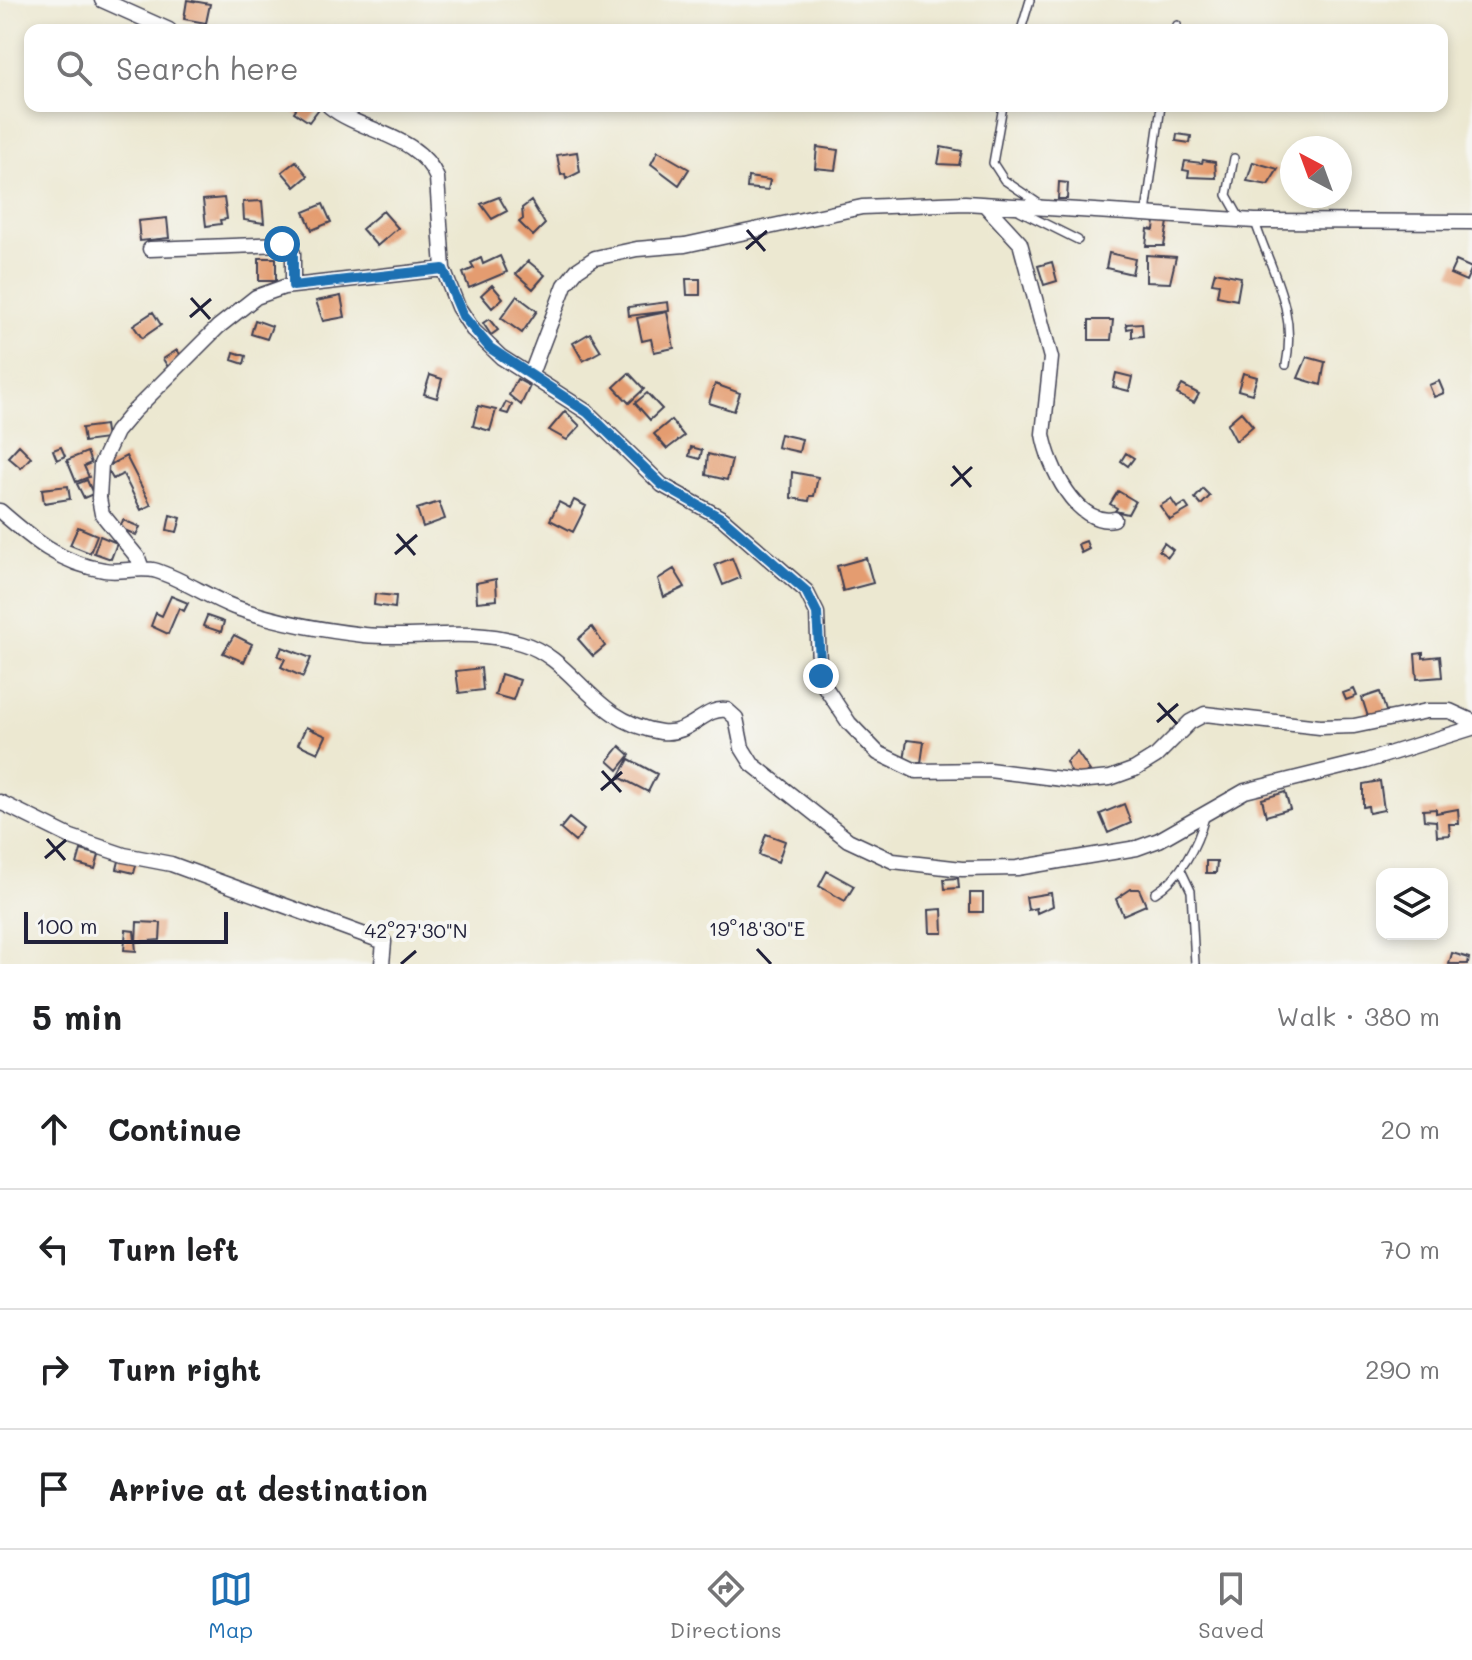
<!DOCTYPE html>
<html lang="en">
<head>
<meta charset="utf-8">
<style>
  :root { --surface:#fff; --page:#f6f6f6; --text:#202124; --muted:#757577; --line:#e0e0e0; --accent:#1f6fb2 }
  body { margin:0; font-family:Mali,sans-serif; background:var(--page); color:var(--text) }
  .controls { position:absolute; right:24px; bottom:24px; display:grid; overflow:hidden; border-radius:16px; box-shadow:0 4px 12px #0003 }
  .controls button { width:72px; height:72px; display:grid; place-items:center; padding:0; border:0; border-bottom:2px solid var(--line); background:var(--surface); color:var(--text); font:40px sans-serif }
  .compass { position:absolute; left:1280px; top:136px; width:72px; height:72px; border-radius:50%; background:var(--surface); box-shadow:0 4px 12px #0003; rotate:319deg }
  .scale { position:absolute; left:24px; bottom:20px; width:204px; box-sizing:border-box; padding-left:8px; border:4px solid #22223b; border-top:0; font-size:22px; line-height:28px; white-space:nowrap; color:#22223b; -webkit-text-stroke:6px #f6f6f2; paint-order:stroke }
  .stop { position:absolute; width:24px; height:24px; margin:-18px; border:6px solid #1f6fb2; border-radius:50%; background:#fff }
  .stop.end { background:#1f6fb2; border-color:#fff; box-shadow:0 2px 8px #0008 }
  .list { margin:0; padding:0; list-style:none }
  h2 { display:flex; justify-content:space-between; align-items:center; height:104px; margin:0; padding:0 32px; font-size:34px }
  h2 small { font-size:26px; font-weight:400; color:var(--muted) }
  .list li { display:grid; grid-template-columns:52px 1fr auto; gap:24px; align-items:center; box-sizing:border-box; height:120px; padding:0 32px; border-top:2px solid var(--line) }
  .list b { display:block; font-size:30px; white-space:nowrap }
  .list em { font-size:26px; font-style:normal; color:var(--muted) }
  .icon { flex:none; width:44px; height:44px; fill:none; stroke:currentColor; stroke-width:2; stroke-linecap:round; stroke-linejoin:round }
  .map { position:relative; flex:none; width:1472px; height:964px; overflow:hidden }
  .search { position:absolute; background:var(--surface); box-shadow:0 4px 12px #0003; left:24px; right:24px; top:24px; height:88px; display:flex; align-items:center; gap:20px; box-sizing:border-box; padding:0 28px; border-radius:16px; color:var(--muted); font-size:30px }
  .sheet { height:584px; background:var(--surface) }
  nav { display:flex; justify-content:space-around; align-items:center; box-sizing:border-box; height:112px; border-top:2px solid var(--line); background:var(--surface); font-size:22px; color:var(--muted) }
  nav a { display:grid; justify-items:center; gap:4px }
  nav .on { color:var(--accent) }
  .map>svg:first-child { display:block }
</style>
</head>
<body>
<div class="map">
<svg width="1472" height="964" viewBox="0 0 1472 964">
  <rect width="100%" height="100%" fill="#f6f6f2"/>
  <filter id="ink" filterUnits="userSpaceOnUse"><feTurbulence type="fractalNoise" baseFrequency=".0125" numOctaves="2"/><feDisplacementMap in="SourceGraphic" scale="16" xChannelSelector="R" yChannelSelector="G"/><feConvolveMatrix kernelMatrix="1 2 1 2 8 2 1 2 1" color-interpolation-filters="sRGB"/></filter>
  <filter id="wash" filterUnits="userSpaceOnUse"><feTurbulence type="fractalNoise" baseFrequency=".006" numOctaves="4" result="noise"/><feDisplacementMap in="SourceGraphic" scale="32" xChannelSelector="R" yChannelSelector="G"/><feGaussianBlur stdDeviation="1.8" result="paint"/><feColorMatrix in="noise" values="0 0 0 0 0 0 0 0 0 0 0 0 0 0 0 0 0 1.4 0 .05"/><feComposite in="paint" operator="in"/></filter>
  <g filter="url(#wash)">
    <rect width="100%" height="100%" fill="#ece8d1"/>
    <g id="blocks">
      <path fill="#e49c70" d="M187 0 210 4 206 23 184 19Z
        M298 106H321L309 122 294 112Z
        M1177 134 1191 136 1190 143 1176 141Z
        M817 147 838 150 835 170 815 168Z
        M941 147 962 151 959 165 938 164Z
        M658 151 689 169 679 185 651 164Z
        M577 152 580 172 566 179 565 174 561 175 557 155Z
        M1203 160 1215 162 1216 178 1188 177 1189 171 1183 170 1185 161 1202 163Z
        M296 161 308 176 295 187 282 172Z
        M1253 162 1278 169 1268 185 1247 181Z
        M748 177 770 180 768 190 747 188Z
        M1059 182 1068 183 1067 199H1058Z
        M499 197 507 211 492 219 481 204Z
        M224 198 227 219 220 220 221 224 206 226 203 200Z
        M262 201 264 223 244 220 243 202Z
        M531 201 545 224 533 236 519 222 523 219 522 208Z
        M323 204 331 222 312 230 304 212Z
        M383 211 398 228 377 246 362 229Z
        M167 218 169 238 140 241 138 221Z
        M1155 220 1168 222 1164 246H1146L1148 229 1154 230Z
        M1109 253 1135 259 1132 274 1106 268Z
        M1146 255 1176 257 1170 283 1146 282Z
        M500 256 507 272 469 288 463 273 474 268 471 263 481 258 483 264Z
        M259 258H276V281H259Z
        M528 261 545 275 533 289 516 274Z
        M1456 261 1472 268 1466 281 1450 274Z
        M1052 262 1057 281 1044 285 1038 266Z
        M1215 272 1241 277 1237 300 1217 296 1219 284 1212 283Z
        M686 279H700V295H687Z
        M492 285 503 298 492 308 481 295Z
        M341 296 345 317 323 321 316 301Z
        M517 296 537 311 522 333 501 318Z
        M668 302 669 311 629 316 628 307Z
        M153 312 161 325 142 338 133 325Z
        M667 312 674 348 654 352 651 339 642 341 637 318Z
        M489 319 498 330 491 335 483 323Z
        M255 320 272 326 267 339 251 334Z
        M1089 320H1113L1111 340H1089Z
        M1142 323 1143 336 1132 337V328L1127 329 1126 324Z
        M590 333 601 351 583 361 573 343Z
        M177 350 182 357 168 367 163 359Z
        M234 352 246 356 244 364 232 360Z
        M1307 357 1325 362 1321 385 1298 378Z
        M629 373 644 389 629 403 614 387Z
        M1116 373 1132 377 1129 391 1113 387Z
        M1243 373 1257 377 1252 394 1238 390Z
        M430 375 442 379 437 398 424 394Z
        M517 379 530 386 521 405 509 395Z
        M1439 381 1444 393 1434 397 1429 385Z
        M715 384 740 393 734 411 709 403Z
        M1182 385 1199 394 1194 403 1177 394Z
        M647 393 662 409 650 420 635 403Z
        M506 402 512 405 508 414 501 412Z
        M478 406 496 410 490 431 473 426Z
        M565 411 580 426 567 440 549 430Z
        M1241 412 1253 426 1236 441 1227 424Z
        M671 420 684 436 667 449 654 434Z
        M105 425 107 439 84 442 82 428Z
        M780 434 802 439 799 452 777 447Z
        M19 445 31 457 21 468 8 457Z
        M61 447 65 456 57 460 53 450Z
        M691 447 702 450 700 459 689 456Z
        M87 452 91 463 84 466 89 477 76 482 67 460Z
        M1126 453 1134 458 1128 466 1121 461Z
        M708 454 732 460 727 480 706 475Z
        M126 456 151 505 141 510 123 474 113 479 106 467Z
        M792 472 818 477 814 496H810L809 501 791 498Z
        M87 480 93 494 84 498 77 484Z
        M68 486 70 499 44 503 42 489Z
        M1203 489 1210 496 1201 505 1195 498Z
        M1118 491 1135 501 1128 514 1115 511 1117 508 1110 504Z
        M1171 499 1177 508 1185 503 1189 509 1170 520 1160 506Z
        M574 500 586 506 573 532 550 520 559 502 570 508Z
        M439 502 445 519 423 527 417 509Z
        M170 515 181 518 177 532 167 530Z
        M123 520 140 527 136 535 120 528Z
        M78 527 97 535 90 553 70 545Z
        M100 536 117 543 111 559 94 553Z
        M1086 541 1089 549 1081 553 1078 544Z
        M1164 543 1173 550 1168 557 1159 551Z
        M732 558 740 578 723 585 715 565Z
        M866 558 873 583 843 591 837 566Z
        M674 569 685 587 664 597 658 579Z
        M496 579 497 600 477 602 476 583Z
        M375 594 396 596 395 608 374 605Z
        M171 596 188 603 184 611 179 608 168 634 151 626 156 613 162 616Z
        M207 616 224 622 221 632 203 626Z
        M592 627 605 646 593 656 578 639Z
        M234 635 252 644 244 662 223 653Z
        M282 647 311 658 303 677 281 667 285 659 278 656Z
        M1423 653V658L1440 656 1442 677 1417 679 1415 654Z
        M481 668 483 690 459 693 456 671Z
        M501 674 520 680 513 700 495 695Z
        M1354 689 1357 696 1346 700 1343 693Z
        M1380 692 1387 714 1369 720 1362 698Z
        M306 727 326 736 318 753 298 744Z
        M907 740 924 742 921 763 904 761Z
        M620 746 630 755 618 770 608 761Z
        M1077 752 1090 771 1074 778 1066 762Z
        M629 759 657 774 648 792 619 777Z
        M1380 781 1384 810 1369 813 1368 806 1363 807V784Z
        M1285 792 1290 809 1266 816 1262 799Z
        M1124 804 1131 823 1108 833 1100 814Z
        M1436 809V813L1458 809 1459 824H1449L1450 835 1437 836 1436 821 1424 820 1423 810Z
        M569 818 584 830 575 842 560 829Z
        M766 834 785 841 778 862 759 855Z
        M81 850 99 855 95 869 77 864Z
        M120 857 137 862 134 873 117 869Z
        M1206 861H1217L1216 873H1206Z
        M827 871 854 886 845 901 819 886Z
        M958 878 959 888 945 889 944 879Z
        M1131 889H1139L1146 905 1123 915 1116 899Z
        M970 893H983V912H970Z
        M1051 893 1053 906 1037 913 1036 908 1028 910 1026 897Z
        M942 909 943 933H930L929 910Z
        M137 922 161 923 160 940 136 942Z
        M126 930 134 931 136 951 124 950Z
        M1452 953 1469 958 1468 964H1449Z"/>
    </g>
  </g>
  <g filter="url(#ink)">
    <use href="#blocks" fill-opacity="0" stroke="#404052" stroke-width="2"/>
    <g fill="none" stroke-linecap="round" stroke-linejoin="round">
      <g stroke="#404052" stroke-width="10">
        <path id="lane" d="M1021 30 1030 0
          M1175 30 1177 25
          M1003 106 993 163 1004 180 1041 205
          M1234 158 1227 195 1240 218
          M1020 211 1078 240
          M1146 213 1161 106
          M1255 222C1272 273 1297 310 1286 365
          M1181 870 1191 891 1195 964
          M1155 893C1181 877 1197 846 1205 817"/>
      </g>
      <g stroke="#404052" stroke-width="17">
        <path id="street" d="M102 0 169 30
          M329 106C362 133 419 134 437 178L443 269 458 307 473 330 501 357 587 412 662 485 723 519 806 591 817 613 819 664 825 687 849 723 878 753 916 771 989 770 1078 781 1110 778 1135 769 1156 756 1190 722 1205 714 1320 727 1354 726 1427 711H1450L1472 721
          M986 206 1020 243 1051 358 1043 434C1048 465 1077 527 1114 519
          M150 249 282 244 293 253V286
          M531 374 565 285 577 270 595 258 637 249 685 245 862 207 965 203 1255 221 1472 222
          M0 511C31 538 61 564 104 570 121 573 141 566 157 571 184 580 208 597 234 607 275 622 321 630 364 635 416 640 470 627 521 643 576 659 590 721 661 732 691 736 704 706 727 710L736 718 742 748 752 764 848 840 893 861 962 869 1017 868 1137 848 1159 840 1245 791 1366 761 1472 728
          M142 569 138 558 102 514 99 498 101 464 116 432 133 412 218 327 256 297 284 287 443 269
          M0 802 71 837 124 855 171 864 384 942 382 964"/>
      </g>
      <use href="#lane" stroke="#fff" stroke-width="7"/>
      <use href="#street" stroke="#fff" stroke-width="14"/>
    </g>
  </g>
  <g fill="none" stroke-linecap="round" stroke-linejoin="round" filter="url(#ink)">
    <path stroke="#1f6fb2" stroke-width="10" d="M282 244 293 253V286L443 269 463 316 490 348 587 412 662 485 723 519 806 591 817 613 821 676"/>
  </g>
  <path fill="none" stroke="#22223b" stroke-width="3" d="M747 230 765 251M746 249 767 231M191 298 210 319M190 317 211 299M953 466 971 487M951 486 972 467M397 534 415 555M395 554 417 535M1158 703 1177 724M1157 722 1178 704M602 771 621 792M601 790 622 772M47 839 65 860M45 858 66 840M757 949 771 964M401 964 416 951"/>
  <g font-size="20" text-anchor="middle" fill="#22223b" stroke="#f6f6f2" stroke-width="8" stroke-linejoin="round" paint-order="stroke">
    <text x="757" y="936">19°18'30"E</text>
    <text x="416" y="938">42°27'30"N</text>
  </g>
</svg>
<div class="controls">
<button><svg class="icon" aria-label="layers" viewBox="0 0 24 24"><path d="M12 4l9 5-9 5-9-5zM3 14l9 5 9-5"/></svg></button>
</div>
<svg class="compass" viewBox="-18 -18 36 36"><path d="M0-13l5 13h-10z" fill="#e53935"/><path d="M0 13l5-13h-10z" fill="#757577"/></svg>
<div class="scale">100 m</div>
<div class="stop" style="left:282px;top:244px"></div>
<div class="stop end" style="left:821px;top:676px"></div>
<div class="search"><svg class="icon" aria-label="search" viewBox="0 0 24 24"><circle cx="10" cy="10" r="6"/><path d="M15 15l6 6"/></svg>Search here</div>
</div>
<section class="sheet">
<h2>5 min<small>Walk · 380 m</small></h2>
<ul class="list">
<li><svg class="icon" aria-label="ahead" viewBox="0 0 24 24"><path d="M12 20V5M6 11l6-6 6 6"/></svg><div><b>Continue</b></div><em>20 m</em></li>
<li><svg class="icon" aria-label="left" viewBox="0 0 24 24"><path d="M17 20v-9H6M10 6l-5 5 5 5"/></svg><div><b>Turn left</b></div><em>70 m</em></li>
<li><svg class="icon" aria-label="right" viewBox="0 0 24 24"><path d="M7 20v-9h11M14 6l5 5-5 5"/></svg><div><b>Turn right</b></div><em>290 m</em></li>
<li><svg class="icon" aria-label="arrive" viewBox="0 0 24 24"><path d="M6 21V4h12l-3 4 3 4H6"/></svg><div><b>Arrive at destination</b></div></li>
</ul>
</section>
<nav>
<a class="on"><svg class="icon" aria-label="map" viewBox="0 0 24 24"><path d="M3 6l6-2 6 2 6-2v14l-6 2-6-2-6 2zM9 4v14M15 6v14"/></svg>Map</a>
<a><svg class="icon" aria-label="directions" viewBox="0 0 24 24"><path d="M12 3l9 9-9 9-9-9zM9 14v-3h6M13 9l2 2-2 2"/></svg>Directions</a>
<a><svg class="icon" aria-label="saved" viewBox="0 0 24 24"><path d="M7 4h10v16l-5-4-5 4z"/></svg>Saved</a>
</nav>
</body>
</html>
